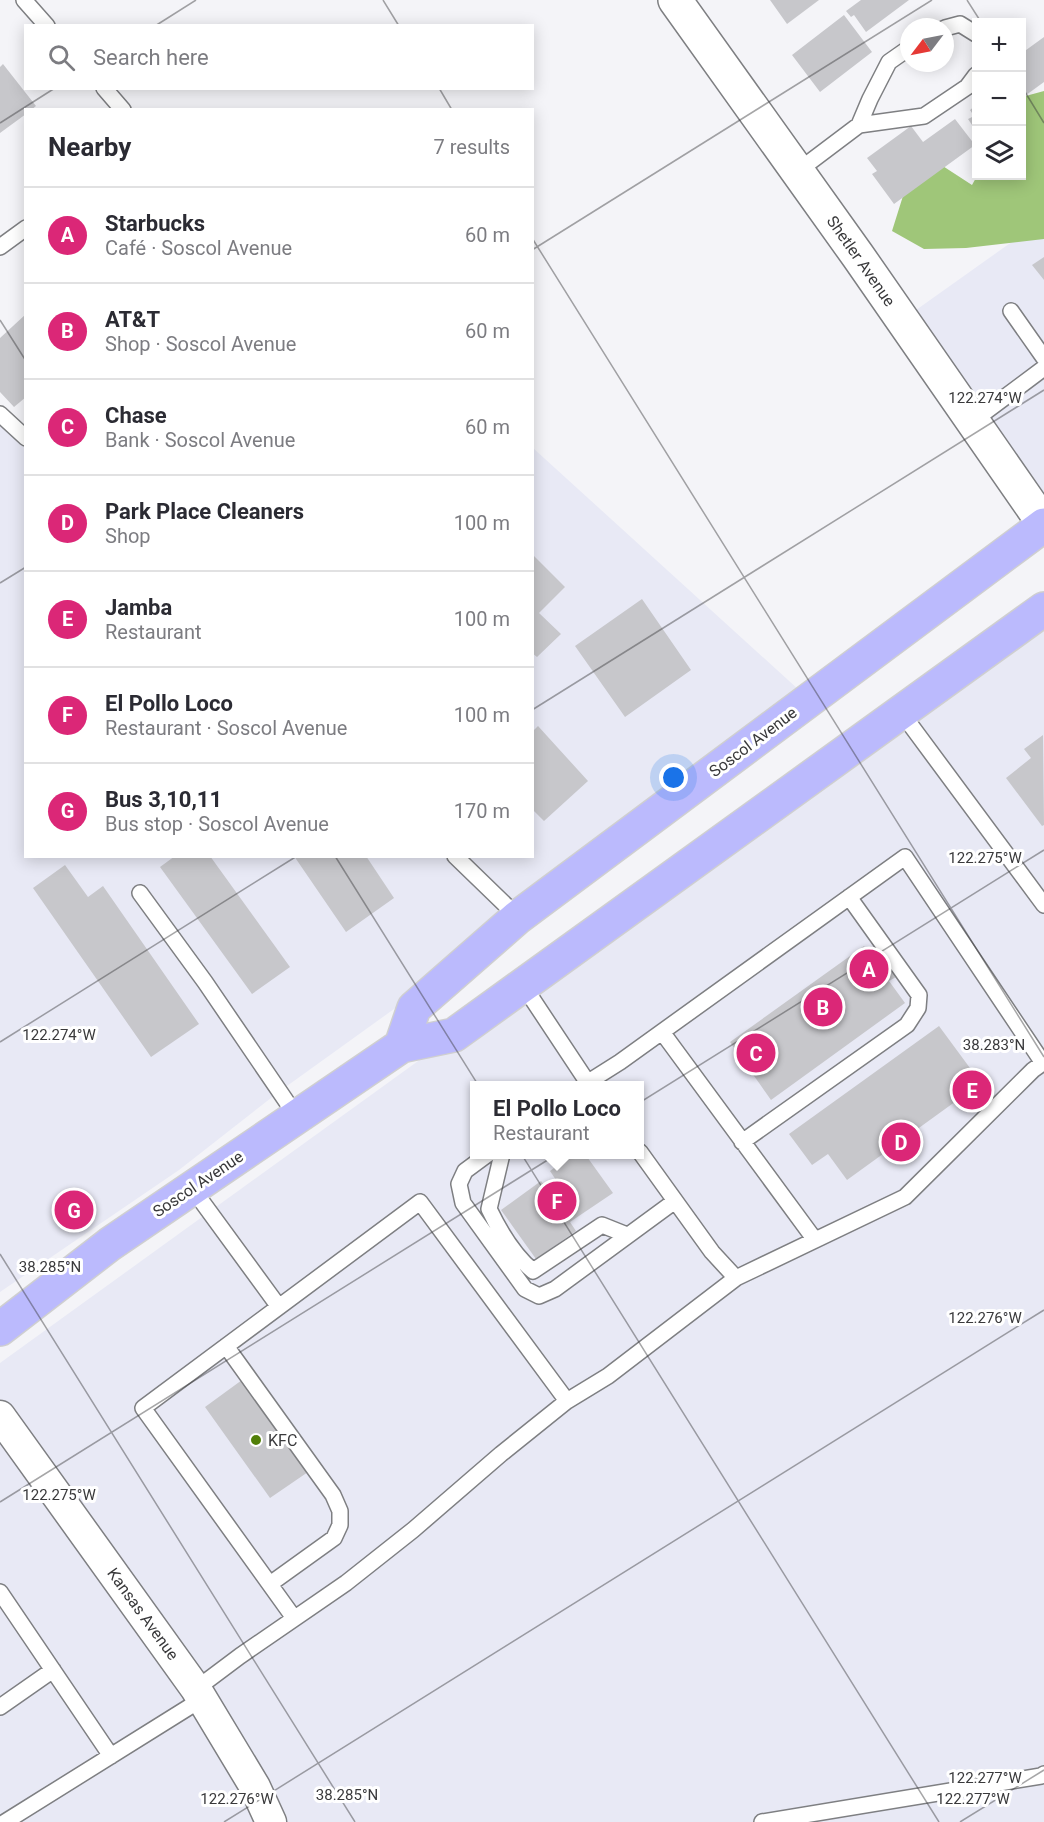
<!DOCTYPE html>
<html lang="en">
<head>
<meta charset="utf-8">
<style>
  :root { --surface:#fff; --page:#f2f2f3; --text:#2b2b33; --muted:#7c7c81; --line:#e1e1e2; --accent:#db2777 }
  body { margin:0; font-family:Roboto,sans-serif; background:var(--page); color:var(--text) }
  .controls { position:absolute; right:18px; top:18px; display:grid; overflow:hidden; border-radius:0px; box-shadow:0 3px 15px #0003 }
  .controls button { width:54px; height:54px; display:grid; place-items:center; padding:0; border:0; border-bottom:2px solid var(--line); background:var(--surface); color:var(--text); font:30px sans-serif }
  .compass { position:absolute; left:900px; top:18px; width:54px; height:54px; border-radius:50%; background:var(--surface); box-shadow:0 3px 15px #0003; rotate:238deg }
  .you { position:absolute; left:674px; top:778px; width:21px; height:21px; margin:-15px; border:4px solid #fff; border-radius:50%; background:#1a73e8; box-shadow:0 0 0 9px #1a73e833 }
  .badge { display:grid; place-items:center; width:39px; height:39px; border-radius:50%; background:var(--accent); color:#fff; font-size:20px; font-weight:700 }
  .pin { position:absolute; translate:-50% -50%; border:3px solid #fff; box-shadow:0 2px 6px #0006 }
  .popup { position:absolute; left:470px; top:1081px; width:174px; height:78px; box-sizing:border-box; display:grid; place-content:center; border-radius:0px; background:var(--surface); filter:drop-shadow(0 2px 4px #0005); font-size:20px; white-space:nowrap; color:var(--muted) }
  .popup b { font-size:22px; color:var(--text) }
  .popup::after { content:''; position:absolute; left:50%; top:100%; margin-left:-12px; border:12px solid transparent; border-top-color:var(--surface) }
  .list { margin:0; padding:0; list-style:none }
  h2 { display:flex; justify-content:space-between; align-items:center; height:78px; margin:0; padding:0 24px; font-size:26px }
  h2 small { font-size:20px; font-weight:400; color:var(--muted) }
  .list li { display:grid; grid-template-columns:39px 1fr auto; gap:18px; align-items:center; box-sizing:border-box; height:96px; padding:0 24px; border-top:2px solid var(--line) }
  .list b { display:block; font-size:22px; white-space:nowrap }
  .list p { margin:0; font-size:20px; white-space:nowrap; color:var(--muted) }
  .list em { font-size:20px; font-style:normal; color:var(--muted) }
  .icon { flex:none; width:33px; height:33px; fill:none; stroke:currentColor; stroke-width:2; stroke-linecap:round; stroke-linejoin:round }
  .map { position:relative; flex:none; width:1044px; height:1822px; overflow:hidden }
  .search { position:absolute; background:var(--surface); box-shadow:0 3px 15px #0003; left:24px; top:24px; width:510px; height:66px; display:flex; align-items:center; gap:15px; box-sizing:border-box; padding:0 21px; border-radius:0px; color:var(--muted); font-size:22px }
  .panel { position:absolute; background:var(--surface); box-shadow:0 3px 15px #0003; left:24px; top:108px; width:510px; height:750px; border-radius:0px }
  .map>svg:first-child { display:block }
</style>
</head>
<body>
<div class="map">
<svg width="1044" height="1822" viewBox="0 0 1044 1822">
  <rect width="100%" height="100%" fill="#f4f4f8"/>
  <path fill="#e8e9f5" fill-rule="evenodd" d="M1044 219V524L902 320Z
    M0 414 25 438 26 856H532L533 448 810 700 426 986 280 1091 179 1170 0 1292Z
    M1044 609V1822H0V1363ZM474 1086H640V1154H474Z"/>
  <path fill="#9fc679" d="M1044 91V239L966 248 924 249 892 231 908 180 932 159 972 185 977 176H1022V97Z"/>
  <path fill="#c7c7cb" d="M770 0H819L787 24Z
    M861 0H909L866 32 854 15 851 17 846 11Z
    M844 15 872 52 820 92 792 55Z
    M1044 37V82L1022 98V53Z
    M3 64 36 106 31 110H26V114L0 133V67Z
    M976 105V131L968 119 974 116 970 110Z
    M955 119 975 145 894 204 872 174 877 171 867 158 911 126 923 142Z
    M1044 257V280L1032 265Z
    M26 314V397L14 407 0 392V338Z
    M532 554 565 587 539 613 561 634 537 657 532 653Z
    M642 599 691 670 625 717 575 646Z
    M538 726 588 781 544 821 532 809V732Z
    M1043 735 1044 825 1042 826 1006 778 1031 758 1024 749Z
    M175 856H210L290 967 252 994 160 867Z
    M294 856H366L394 898 346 932Z
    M65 865 88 897 103 886 199 1024 151 1057 33 888Z
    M864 946 879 967 886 963 896 977 889 981 905 1003 771 1100 730 1042Z
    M939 1026 981 1083 847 1180 828 1154 812 1165 789 1134Z
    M573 1154H585L613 1193 570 1222 576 1231 536 1259 501 1210 541 1181 548 1190 558 1183 550 1171Z
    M242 1380 308 1472 270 1498 205 1407Z"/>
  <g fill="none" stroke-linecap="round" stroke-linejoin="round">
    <g stroke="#7e7f82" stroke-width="18">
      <path id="service" d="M24 0 47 26
        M945 28 960 24 976 34
        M104 88 123 110
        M859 125 870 99 889 62 909 48
        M798 171 859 125 924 116 967 87 976 75
        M0 247 26 228
        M1011 311 1044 358
        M0 414 26 438
        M973 421 1044 368
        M901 712 1044 905
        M455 856 518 917
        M140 893 205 982 297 1117
        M523 985 590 1086
        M662 1032 815 1240
        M582 1086 620 1062 905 857 1043 1063
        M742 1142 907 1025 918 1008 919 995 849 897
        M640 1152 712 1252 736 1278
        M488 1154 465 1171 459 1184 463 1203 525 1289 539 1296 555 1289 675 1201
        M502 1154 489 1209C500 1232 514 1255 533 1271L602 1225 627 1235
        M192 1188 279 1307
        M226 1346 333 1495 340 1511V1525L334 1538 270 1584
        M0 1592 111 1756
        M294 1618 143 1408 420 1202 567 1401
        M196 1689 240 1656 346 1583 413 1530 501 1454 567 1401 608 1376 736 1278 905 1197 1033 1070 1044 1062
        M0 1707 53 1670
        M5 1822 202 1699
        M762 1822 1041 1776 1044 1774"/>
    </g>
    <g stroke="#7e7f82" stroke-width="33">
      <path id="minor" d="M0 1416 196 1689 255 1787 271 1822"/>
    </g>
    <g stroke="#7e7f82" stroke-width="36">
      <path id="tertiary" d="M675 0 858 256 1044 524"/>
    </g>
    <g stroke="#cfcfd0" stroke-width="36">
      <path id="primary" d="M401 1046 414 1008 518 917 1044 525
        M0 1329 110 1244 401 1046 454 1035 1044 609"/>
    </g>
    <use href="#service" stroke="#fff" stroke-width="15"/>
    <use href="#minor" stroke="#fff" stroke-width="30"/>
    <use href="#tertiary" stroke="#fff" stroke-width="33"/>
    <use href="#primary" stroke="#bbbafd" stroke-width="33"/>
  </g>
  <path fill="none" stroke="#39393b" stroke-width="1.5" stroke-opacity="0.45" d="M383 0 399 26M967 0 981 22M155 26 196 0M1022 87 1044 123M439 88 452 110M0 123 55 88M532 238 1044 1057M532 250 932 0M0 320 26 361M0 583 26 567M532 710 1044 390M335 856 939 1822M0 1042 297 856M0 1254 355 1822M0 1502 1044 850M224 1822 1044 1310M960 1822 1044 1770"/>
  <circle fill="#517f09" stroke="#fff" stroke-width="2" cx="256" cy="1440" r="6"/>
  <g text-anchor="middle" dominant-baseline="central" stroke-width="6" stroke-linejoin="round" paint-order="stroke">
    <g font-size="16" fill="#39393b" stroke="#fff">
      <text transform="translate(861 261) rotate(55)">Shetler Avenue</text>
      <text transform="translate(753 742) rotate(-37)">Soscol Avenue</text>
      <text transform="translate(198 1184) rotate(-34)">Soscol Avenue</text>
      <text transform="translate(143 1614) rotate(54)">Kansas Avenue</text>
    </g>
    <g font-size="16" fill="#39393b" stroke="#fff" text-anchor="start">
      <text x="268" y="1440">KFC</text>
    </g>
  </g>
  <g font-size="15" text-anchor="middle" fill="#39393b" stroke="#fff" stroke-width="6" stroke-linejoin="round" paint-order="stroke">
    <text x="985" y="403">122.274°W</text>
    <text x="985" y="863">122.275°W</text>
    <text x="59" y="1040">122.274°W</text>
    <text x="994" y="1050">38.283°N</text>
    <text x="50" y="1272">38.285°N</text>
    <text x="985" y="1323">122.276°W</text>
    <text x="59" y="1500">122.275°W</text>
    <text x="985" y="1783">122.277°W</text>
    <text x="347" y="1800">38.285°N</text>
    <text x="237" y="1804">122.276°W</text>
    <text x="973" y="1804">122.277°W</text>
  </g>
</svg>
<div class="controls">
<button>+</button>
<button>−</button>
<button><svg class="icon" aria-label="layers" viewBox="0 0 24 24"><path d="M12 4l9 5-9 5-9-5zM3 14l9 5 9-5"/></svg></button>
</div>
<svg class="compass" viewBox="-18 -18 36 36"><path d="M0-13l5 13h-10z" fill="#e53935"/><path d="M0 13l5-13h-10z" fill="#7c7c81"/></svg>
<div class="you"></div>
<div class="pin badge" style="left:869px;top:969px">A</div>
<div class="pin badge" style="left:823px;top:1007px">B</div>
<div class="pin badge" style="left:756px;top:1053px">C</div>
<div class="pin badge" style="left:901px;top:1142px">D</div>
<div class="pin badge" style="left:972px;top:1090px">E</div>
<div class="pin badge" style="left:557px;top:1201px">F</div>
<div class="popup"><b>El Pollo Loco</b>Restaurant</div>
<div class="pin badge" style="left:74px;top:1210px">G</div>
<div class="search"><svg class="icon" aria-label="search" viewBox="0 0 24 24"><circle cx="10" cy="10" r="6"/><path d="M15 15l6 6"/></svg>Search here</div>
<section class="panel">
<h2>Nearby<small>7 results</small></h2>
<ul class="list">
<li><span class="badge">A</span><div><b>Starbucks</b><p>Café · Soscol Avenue</p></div><em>60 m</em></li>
<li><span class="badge">B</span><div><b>AT&amp;T</b><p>Shop · Soscol Avenue</p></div><em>60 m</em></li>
<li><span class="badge">C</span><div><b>Chase</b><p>Bank · Soscol Avenue</p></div><em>60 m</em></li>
<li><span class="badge">D</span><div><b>Park Place Cleaners</b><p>Shop</p></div><em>100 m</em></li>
<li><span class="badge">E</span><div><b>Jamba</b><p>Restaurant</p></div><em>100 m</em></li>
<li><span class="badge">F</span><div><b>El Pollo Loco</b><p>Restaurant · Soscol Avenue</p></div><em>100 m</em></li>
<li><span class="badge">G</span><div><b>Bus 3,10,11</b><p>Bus stop · Soscol Avenue</p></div><em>170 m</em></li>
</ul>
</section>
</div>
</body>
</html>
